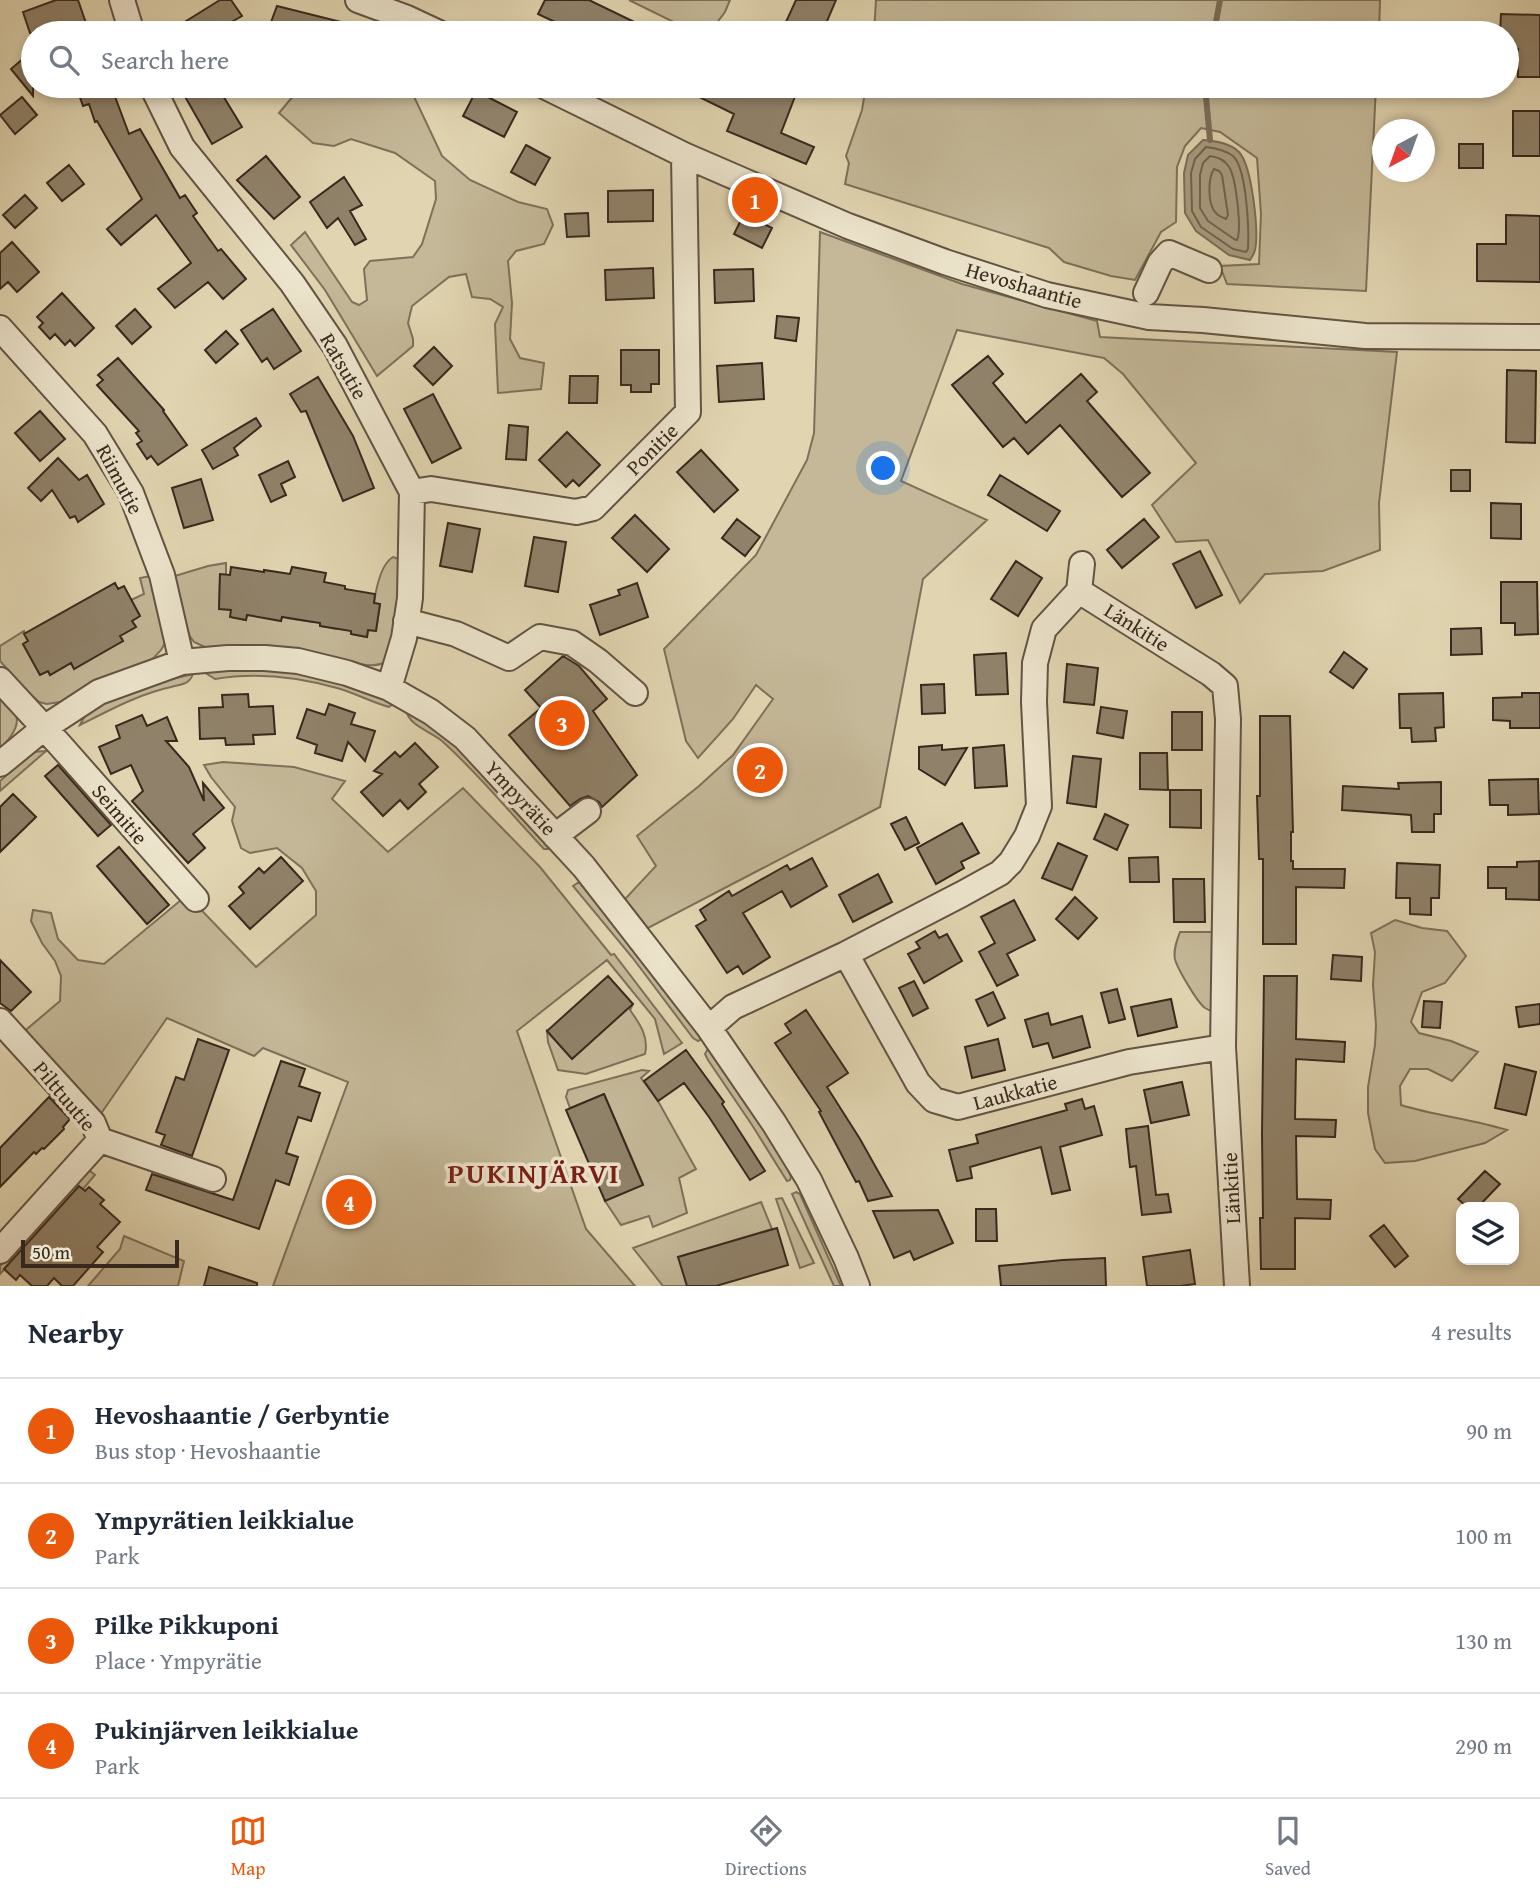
<!DOCTYPE html>
<html lang="en">
<head>
<meta charset="utf-8">
<style>
  :root { --surface:#fff; --page:#f2f2f3; --text:#1f2937; --muted:#747a83; --line:#e0e1e3; --accent:#ea580c }
  body { margin:0; font-family:"Gentium Book Plus",serif; background:var(--page); color:var(--text) }
  .controls { position:absolute; right:21px; bottom:21px; display:grid; overflow:hidden; border-radius:14px; box-shadow:0 4px 10px #0003 }
  .controls button { width:63px; height:63px; display:grid; place-items:center; padding:0; border:0; border-bottom:2px solid var(--line); background:var(--surface); color:var(--text); font:35px sans-serif }
  .compass { position:absolute; left:1372px; top:119px; width:63px; height:63px; border-radius:50%; background:var(--surface); box-shadow:0 4px 10px #0003; rotate:221deg }
  .scale { position:absolute; left:21px; bottom:18px; width:158px; box-sizing:border-box; padding-left:7px; border:4px solid #38291d; border-top:0; font-size:19px; line-height:24px; white-space:nowrap; color:#38291d; -webkit-text-stroke:5px #ece4cc; paint-order:stroke }
  .you { position:absolute; left:884px; top:469px; width:24px; height:24px; margin:-18px; border:5px solid #fff; border-radius:50%; background:#1a73e8; box-shadow:0 0 0 10px #1a73e833 }
  .badge { display:grid; place-items:center; width:46px; height:46px; border-radius:50%; background:var(--accent); color:#fff; font-size:23px; font-weight:700 }
  .pin { position:absolute; translate:-50% -50%; border:4px solid #fff; box-shadow:0 2px 7px #0006 }
  .list { margin:0; padding:0; list-style:none }
  h2 { display:flex; justify-content:space-between; align-items:center; height:91px; margin:0; padding:0 28px; font-size:30px }
  h2 small { font-size:23px; font-weight:400; color:var(--muted) }
  .list li { display:grid; grid-template-columns:46px 1fr auto; gap:21px; align-items:center; box-sizing:border-box; height:105px; padding:0 28px; border-top:2px solid var(--line) }
  .list b { display:block; font-size:26px; white-space:nowrap }
  .list p { margin:0; font-size:23px; white-space:nowrap; color:var(--muted) }
  .list em { font-size:23px; font-style:normal; color:var(--muted) }
  .icon { flex:none; width:38px; height:38px; fill:none; stroke:currentColor; stroke-width:2; stroke-linecap:round; stroke-linejoin:round }
  .map { position:relative; flex:none; width:1540px; height:1286px; overflow:hidden }
  .search { position:absolute; background:var(--surface); box-shadow:0 4px 10px #0003; left:21px; right:21px; top:21px; height:77px; display:flex; align-items:center; gap:18px; box-sizing:border-box; padding:0 24px; border-radius:38px; color:var(--muted); font-size:26px }
  .sheet { height:511px; background:var(--surface) }
  nav { display:flex; justify-content:space-around; align-items:center; box-sizing:border-box; height:98px; border-top:2px solid var(--line); background:var(--surface); font-size:19px; color:var(--muted) }
  nav a { display:grid; justify-items:center; gap:4px }
  nav .on { color:var(--accent) }
  .map>svg:first-child { display:block }
</style>
</head>
<body>
<div class="map">
<svg width="1540" height="1286" viewBox="0 0 1540 1286">
  <rect width="100%" height="100%" fill="#e1d5b1"/>
  <filter id="stains"><feTurbulence type="fractalNoise" baseFrequency=".00286" numOctaves="4"/><feColorMatrix values="0 0 0 0 .2 0 0 0 0 .09 0 0 0 0 .02 0 0 0 .5 -.17"/></filter>
  <radialGradient id="worn" r=".72"><stop offset=".6" stop-color="#630" stop-opacity="0"/><stop offset="1" stop-color="#630" stop-opacity=".3"/></radialGradient>
  <path fill="#c4b898" stroke="#7e705a" stroke-width="2" d="M629 0H730L725 12 709 33H696Z
    M876 0H1380L1379 33H874Z
    M330 86H409L442 156 470 180 518 202 547 209 553 225 544 244 516 251 508 261 512 303 510 339 520 358 544 363 541 389 498 393 495 324 503 307 490 299 472 297 466 274 449 277 412 306 408 323 413 339V346L377 376 325 290 291 245 305 232 352 302 359 305 367 300 364 269 370 261 413 257 422 244 436 199 435 181 395 153 351 139 334 146 313 143 279 113 294 95H315Z
    M866 86H1376L1366 291 1227 284 1220 266 1259 264 1261 214 1257 158 1220 132 1201 128 1185 146 1177 167 1176 222 1161 232 1135 280 1111 276 1064 262 1049 248 845 184 849 163 846 156 862 110Z
    M820 232 962 284 1097 321 1100 337 1397 352 1379 503 1380 550 1323 571 1265 574 1240 603 1208 540 1176 542 1152 505 1196 463 1123 374 1104 358 957 330 901 481 987 520 923 579 880 807 648 928 625 899 656 866 637 836 699 786 733 755 773 699 756 685 733 719 698 758 686 741 664 649 756 555 807 460 814 433Z
    M393 557 401 560 400 620 386 662C372 669 359 663 344 660 299 649 253 650 207 648L194 642 189 635 175 576 208 566 226 563V575H220L219 608 231 610V617L246 620 248 609 281 621 283 611 287 618 313 622 322 617 320 626 336 629 352 625 351 634 367 637 368 630 376 631 380 604 374 603C376 589 381 564 393 557Z
    M151 576 165 631V643L161 650 151 661 91 684 60 702 47 704 39 702 27 691 0 661V646L24 631 28 641 23 644 40 675 48 671 50 675 71 663 74 668 123 641 120 636 136 627 132 621 140 616 131 600 144 594 140 578Z
    M227 668 296 671 339 681 394 703 389 707C371 702 355 693 337 688 298 677 255 672 215 679L204 672Z
    M193 674C189 685 181 684 171 687 139 694 110 710 80 725 81 723 84 717 85 716 101 696 167 680 193 674Z
    M0 691C22 715 23 726 0 749Z
    M406 710 444 734 474 761 551 849H544C510 813 479 774 442 741 430 731 409 726 406 710Z
    M46 751 0 791V781L33 752Z
    M223 762 294 767 345 781 332 799 388 852 463 788 540 867 611 955 614 954 682 1043 664 1054 655 1019 607 960 517 1031 586 1229 635 1286H273L348 1082 263 1048 254 1056 167 1018 98 1118 21 1034 60 1001 61 976 55 961 42 943 31 921 33 910 51 913 58 939 78 960 104 964 187 895 256 967 316 915V891L302 868 277 848 250 853 241 848 232 821 235 807 211 777 204 765Z
    M579 882 638 954 702 1039 698 1041 693 1038 632 957 573 886Z
    M1395 920 1422 928 1447 931 1466 956 1445 983 1422 992 1411 1022 1419 1033 1451 1041 1478 1052 1452 1081 1428 1069H1410L1400 1086 1401 1105C1436 1116 1472 1119 1507 1130L1485 1143 1415 1161 1385 1163 1375 1149 1368 1113V1087L1375 1045 1376 1025 1373 985 1375 952 1371 933Z
    M1180 932H1215V1013C1214 1013 1205 1008 1205 1008 1197 1002 1177 968 1175 959 1173 950 1177 940 1180 932Z
    M633 1004 630 1010C640 1024 649 1037 645 1054L586 1074 558 1070 548 1042 547 1031 572 1058Z
    M709 1047 758 1120 788 1169 791 1177 790 1180 787 1181 752 1125 708 1060 705 1054Z
    M642 1070 649 1071 641 1078 658 1101 696 1169 679 1178 687 1213 653 1227 649 1216 621 1225 605 1201 643 1184 604 1094 570 1108 566 1097 568 1090Z
    M90 1171 95 1175 83 1189 79 1187 0 1274V1266L82 1174Z
    M796 1192 800 1194 841 1286H834L792 1194Z
    M782 1198 814 1263 800 1268 776 1199Z
    M761 1202 772 1229 679 1257 687 1286H663L633 1248Z
    M124 1236 184 1261 178 1286H88L120 1249Z"/>
  <path fill="#a89b7f" stroke="#7b6d58" stroke-width="2" d="M1203 140C1216 141 1230 143 1239 152 1252 166 1259 231 1255 250 1254 254 1252 257 1250 260L1229 255 1196 231 1185 213 1184 173 1188 155Z"/>
  <g fill="none" stroke-linecap="round" stroke-linejoin="round">
    <path stroke="#70624e" stroke-width="2" d="M1206 147C1215 148 1225 150 1233 156 1247 169 1249 230 1248 249L1246 252 1233 249 1201 227 1192 211 1191 173 1195 159Z
      M1210 156C1218 157 1225 160 1229 167 1236 177 1242 230 1237 240L1234 239 1208 221 1200 208V175L1203 163Z
      M1214 169 1219 171 1222 175 1228 215 1226 219C1222 217 1218 216 1216 213 1207 204 1208 178 1214 169Z"/>
    <path stroke="#7b6d58" stroke-width="6" d="M1214 33 1220 0
      M1205 86 1210 140"/>
  </g>
  <path fill="#90826a" stroke="#38291d" stroke-width="2" d="M56 0H78L87 26 66 33H30L23 12Z
    M220 0H231L242 16 212 33H167Z
    M545 0H589L657 33H578L538 14Z
    M796 0H836L822 33H781Z
    M277 6 361 27 360 33H267Z
    M1501 14 1540 15V77H1518V49H1507V33H1500Z
    M33 50V96L11 69Z
    M76 86H111L129 134 140 129 180 198 185 195 197 213 193 216 218 251 221 249 246 279 223 299 208 282 175 308 158 289 191 263 156 215 121 245 107 229 142 199 97 121 95 122 89 104 83 106Z
    M179 86H217L242 127 212 144Z
    M677 86H799L781 133 814 147 806 164 727 131 734 114Z
    M476 91 517 112 504 137 463 116Z
    M22 97 37 115 15 134 0 115Z
    M1513 111H1540V156H1513Z
    M1459 144H1483V168H1459Z
    M526 145 550 158 535 185 511 172Z
    M266 156 300 197 274 219 237 180Z
    M69 165 84 184 62 201 47 183Z
    M344 177 362 205 350 211 366 239 355 245 338 218 327 228 310 202Z
    M653 190V221L608 222V191Z
    M25 195 37 208 15 228 3 215Z
    M588 213 589 236 567 237 565 214Z
    M744 214 772 228 762 248 734 234Z
    M1506 215 1540 216V282L1477 281V244H1506Z
    M12 242 39 272 17 292 8 282 0 289V253Z
    M653 268 654 298 606 300 605 270Z
    M753 269 754 301 715 303 714 270Z
    M62 293 94 328 75 346 70 340 65 345 55 334 50 339 39 327 43 323 37 317Z
    M135 309 151 327 132 344 116 326Z
    M273 309 301 351 274 369 267 358 262 362 241 330Z
    M777 316 799 318 796 341 775 338Z
    M226 331 238 344 216 363 205 350Z
    M434 347 452 366 433 385 414 366Z
    M621 350H659V384H651V392H631V385H621Z
    M988 356 1003 374 993 383 1026 423 1081 374 1097 392 1087 401 1150 473 1122 497 1060 425 1028 454 1014 438 1003 447 952 385Z
    M118 358 164 410 163 411 187 445 158 465 151 456 147 459 137 444 142 441 136 433 139 431 97 385 103 380 98 375Z
    M762 363 764 399 719 402 717 366Z
    M1507 370 1536 371 1535 443 1506 442Z
    M570 376H598L597 403H569Z
    M318 377 353 436 374 488 343 501 306 411 301 412 290 394Z
    M433 394 461 448 432 463 404 409Z
    M40 411 65 439 40 461 15 433Z
    M256 418 261 426 234 448 238 455 213 469 202 450Z
    M509 425 528 427 526 460 506 459Z
    M567 432 600 465 579 486 573 480 566 487 539 460Z
    M701 450 738 490 714 512 677 472Z
    M58 458 79 480 87 475 104 504 78 522 75 516 70 518 52 490 41 501 28 488Z
    M288 461 295 477 281 484 286 495 271 502 259 475Z
    M1451 470H1470V491H1451Z
    M1000 475 1060 511 1047 531 988 495Z
    M201 479 213 520 184 528 172 488Z
    M1491 503 1521 504V539L1491 538Z
    M635 515 669 549 647 572 612 538Z
    M737 519 760 537 745 556 722 538Z
    M1144 519 1159 537 1122 568 1107 550Z
    M448 523 480 529 472 572 440 566Z
    M534 537 566 542 558 592 525 586Z
    M1200 551 1222 595 1196 608 1173 564Z
    M1016 561 1042 578 1018 616 991 599Z
    M231 567 264 572V570L290 574 292 567 326 573 324 582 345 586V589L375 594 374 603 380 604 376 631 368 630 367 637 351 634V631L320 626V623L282 617 281 621 247 615 246 620 230 617 231 610 219 609 220 574 230 575Z
    M1501 582H1537L1538 634 1515 635V623H1501Z
    M115 583 118 589 124 586 140 616 132 621 136 627 120 636 123 641 74 669 71 663 50 675 48 671 40 675 23 644 28 641 24 634Z
    M637 583 648 617 600 635 590 605 620 595 618 590Z
    M1481 628 1482 654 1451 655V629Z
    M1344 652 1367 669 1353 688 1330 672Z
    M1006 653 1008 694 976 695 974 655Z
    M563 656 579 666 607 699 593 711 637 775 602 807 599 802 588 796 580 799 570 806 509 735 541 708 525 690Z
    M1067 664 1098 668 1094 705 1064 702Z
    M944 684 945 713 922 714 921 685Z
    M1443 693 1444 727 1435 728 1436 741 1412 742 1411 728H1400L1399 694Z
    M1522 693H1540V728H1510V721L1493 720V698L1522 697Z
    M248 694 249 707 273 706 275 734 253 735 254 744 226 745 225 738 200 739 199 708 223 707 222 695Z
    M329 704 355 713 351 724 375 731 365 761 348 742 342 761 315 753 317 745 297 738 307 709 325 715Z
    M1101 707 1127 711 1123 738 1097 733Z
    M1172 712H1202V750H1172Z
    M142 715 147 726 167 717 177 741H166L189 767 204 801 203 783 224 808 193 834 205 848 188 863 132 801 143 791 131 765 111 774 99 747 120 738 116 726Z
    M1260 716H1290L1293 832H1291V861H1293V869H1345L1344 888 1296 887V944H1263V859H1259L1257 796H1260Z
    M415 743 438 767 419 784 426 792 408 809 400 800 383 816 361 792 382 774 374 771 395 752 400 757Z
    M942 745V750L967 748 945 785 919 769V747Z
    M1004 745 1007 786 975 788 973 748Z
    M1140 753H1167L1168 790 1140 789Z
    M1073 756 1101 759 1096 807 1067 803Z
    M58 765 111 825 98 836 45 776Z
    M1538 779 1539 814 1508 815V805H1490L1489 780Z
    M1441 782V814H1434V832H1412L1411 815 1342 810 1343 786 1399 789 1398 783Z
    M1170 790H1201V828L1170 827Z
    M13 794 36 817 0 852V807Z
    M1105 814 1128 825 1117 850 1094 839Z
    M906 817 919 843 905 850 891 824Z
    M962 823 979 853 961 862 964 868 936 884 917 848Z
    M1058 843 1087 856 1072 890 1042 878Z
    M119 847 169 905 147 924 97 866Z
    M281 857 303 881 250 929 229 906 244 893 239 887 259 868 264 873Z
    M1158 857 1159 882H1130L1129 858Z
    M812 858 827 886 791 907 782 891 743 913 770 957 743 974 738 966 727 973 696 926 706 920 700 910 729 891 732 896 787 865 790 870Z
    M1539 861V900L1506 899V888H1488V867H1517V862Z
    M1397 863 1440 865 1439 898H1431V915L1410 914V898H1396Z
    M878 874 892 902 853 922 839 895Z
    M1173 879H1204L1205 922H1174Z
    M1075 897 1097 918 1078 939 1056 919Z
    M1014 900 1035 940 1007 954 1018 975 997 986 979 952 995 943 981 917Z
    M935 931 939 938 947 934 962 961 924 983 908 954 920 948 916 942Z
    M1333 955 1362 957 1361 981 1331 979Z
    M0 960 31 992 11 1011 0 1003Z
    M608 976 633 1004 572 1059 547 1031Z
    M1264 976H1297L1296 1039 1345 1042 1344 1062 1296 1059 1295 1119 1336 1120 1335 1137 1296 1136 1297 1199 1331 1200 1330 1219 1295 1218V1269H1261L1260 1218H1263L1262 1134Z
    M914 981 928 1008 913 1016 899 988Z
    M1117 989 1125 1019 1109 1023 1101 993Z
    M993 992 1005 1018 988 1026 976 1000Z
    M1171 999 1177 1027 1138 1036 1131 1007Z
    M1424 1001 1442 1002 1440 1028 1422 1027Z
    M1540 1004V1024L1519 1027 1516 1007Z
    M806 1010 848 1073 827 1087 860 1139 892 1196 868 1201 859 1181 856 1182 819 1112 821 1111 775 1043 791 1033 785 1024Z
    M1048 1013 1051 1025 1082 1016 1090 1047 1053 1058 1048 1043 1033 1047 1025 1020Z
    M198 1039 229 1050 192 1156 161 1145 165 1135 156 1132 176 1077 184 1080Z
    M998 1039 1005 1070 972 1078 965 1047Z
    M686 1050 724 1102 722 1104 765 1171 750 1180 709 1117 684 1083 658 1101 644 1081Z
    M281 1061 305 1069 299 1086 320 1093 311 1121 298 1117 286 1153 298 1157 289 1185 276 1180 259 1229 146 1190 152 1174 233 1200Z
    M1505 1064 1536 1072 1526 1115 1495 1108Z
    M1182 1082 1189 1115 1151 1123 1144 1090Z
    M604 1094 643 1185 605 1201 566 1110Z
    M49 1097 70 1119 63 1127 64 1129 44 1149 42 1148 36 1154 34 1152 0 1187V1148Z
    M1082 1099 1085 1109 1094 1106 1102 1135 1060 1147 1070 1190 1052 1194 1041 1147 970 1167 972 1178 957 1181 949 1150 978 1143 976 1135 1067 1110 1065 1104Z
    M1148 1126 1156 1195 1168 1194 1171 1212 1142 1215 1136 1166 1130 1167 1126 1129Z
    M1485 1171 1500 1184 1478 1207H1467L1458 1199Z
    M79 1186 85 1191 89 1187 104 1200 100 1204 120 1222 97 1247 103 1252 73 1286H62L54 1278 47 1286H32L20 1275 16 1280 4 1269Z
    M976 1209H996L997 1241H976Z
    M938 1210 953 1243 914 1260 910 1251 894 1258 873 1211Z
    M1384 1225 1408 1256 1395 1267 1370 1236Z
    M777 1228 788 1265 716 1286H687L678 1257Z
    M1190 1250 1195 1284 1180 1286H1147L1143 1257Z
    M1105 1258 1106 1286H1001L999 1266 1063 1260Z
    M209 1267 257 1283V1286H204Z"/>
  <g fill="none" stroke-linecap="round" stroke-linejoin="round">
    <g stroke="#625442" stroke-width="28">
      <path id="minor" d="M122 0 132 33
        M358 0 407 18 439 33
        M152 86 182 147 292 283 335 346 412 492 410 598 404 638 389 688
        M544 86 684 155 848 226 945 262 1047 295 1149 317 1203 320 1365 336 1540 337
        M1146 293 1160 263 1169 253 1209 270
        M0 328 95 434 131 493 162 575 182 662
        M412 492 431 489 576 512 593 508 688 412 684 155
        M1079 591 1211 674 1225 686 1228 719 1223 1047 1237 1286
        M1079 591 1082 564
        M406 621 456 634 509 658 540 637 572 643 598 661 635 693
        M0 680 60 745 196 899
        M0 764 44 728 99 692 182 662 228 658H265L298 661 347 673 389 688 431 712 465 738 584 867 709 1028 774 1123 809 1180 846 1258 857 1286
        M555 836 588 811
        M846 954 918 1083 934 1100 958 1107 1129 1062 1223 1047
        M0 1021 93 1123 100 1140
        M709 1028 733 1007 846 954 962 894 1000 873 1011 862 1027 836 1039 806 1034 702 1035 663 1044 629 1079 591
        M100 1140 213 1179
        M0 1251 100 1140"/>
    </g>
    <use href="#minor" stroke="#ece4cc" stroke-width="24"/>
  </g>
  <g text-anchor="middle" dominant-baseline="central" stroke-width="7" stroke-linejoin="round" paint-order="stroke">
    <g font-size="21" fill="#38291d" stroke="#ece4cc">
      <text transform="translate(1024 285) rotate(16)">Hevoshaantie</text>
      <text transform="translate(344 366) rotate(60)">Ratsutie</text>
      <text transform="translate(652 449) rotate(-45)">Ponitie</text>
      <text transform="translate(120 479) rotate(62)">Riimutie</text>
      <text transform="translate(1137 627) rotate(32)">Länkitie</text>
      <text transform="translate(521 798) rotate(47)">Ympyrätie</text>
      <text transform="translate(120 814) rotate(49)">Seimitie</text>
      <text transform="translate(1015 1092) rotate(-15)">Laukkatie</text>
      <text transform="translate(65 1096) rotate(50)">Pilttuutie</text>
      <text transform="translate(1231 1188) rotate(-93)">Länkitie</text>
    </g>
    <g font-size="28" font-weight="bold" letter-spacing="2" fill="#7a1f14" stroke="#ece4cc">
      <text x="534" y="1172">PUKINJÄRVI</text>
    </g>
  </g>
  <rect width="100%" height="100%" filter="url(#stains)"/>
  <rect width="100%" height="100%" fill="url(#worn)"/>
</svg>
<div class="controls">
<button><svg class="icon" aria-label="layers" viewBox="0 0 24 24"><path d="M12 4l9 5-9 5-9-5zM3 14l9 5 9-5"/></svg></button>
</div>
<svg class="compass" viewBox="-18 -18 36 36"><path d="M0-13l5 13h-10z" fill="#e53935"/><path d="M0 13l5-13h-10z" fill="#747a83"/></svg>
<div class="scale">50 m</div>
<div class="you"></div>
<div class="pin badge" style="left:755px;top:200px">1</div>
<div class="pin badge" style="left:760px;top:770px">2</div>
<div class="pin badge" style="left:562px;top:723px">3</div>
<div class="pin badge" style="left:349px;top:1202px">4</div>
<div class="search"><svg class="icon" aria-label="search" viewBox="0 0 24 24"><circle cx="10" cy="10" r="6"/><path d="M15 15l6 6"/></svg>Search here</div>
</div>
<section class="sheet">
<h2>Nearby<small>4 results</small></h2>
<ul class="list">
<li><span class="badge">1</span><div><b>Hevoshaantie / Gerbyntie</b><p>Bus stop · Hevoshaantie</p></div><em>90 m</em></li>
<li><span class="badge">2</span><div><b>Ympyrätien leikkialue</b><p>Park</p></div><em>100 m</em></li>
<li><span class="badge">3</span><div><b>Pilke Pikkuponi</b><p>Place · Ympyrätie</p></div><em>130 m</em></li>
<li><span class="badge">4</span><div><b>Pukinjärven leikkialue</b><p>Park</p></div><em>290 m</em></li>
</ul>
</section>
<nav>
<a class="on"><svg class="icon" aria-label="map" viewBox="0 0 24 24"><path d="M3 6l6-2 6 2 6-2v14l-6 2-6-2-6 2zM9 4v14M15 6v14"/></svg>Map</a>
<a><svg class="icon" aria-label="directions" viewBox="0 0 24 24"><path d="M12 3l9 9-9 9-9-9zM9 14v-3h6M13 9l2 2-2 2"/></svg>Directions</a>
<a><svg class="icon" aria-label="saved" viewBox="0 0 24 24"><path d="M7 4h10v16l-5-4-5 4z"/></svg>Saved</a>
</nav>
</body>
</html>
